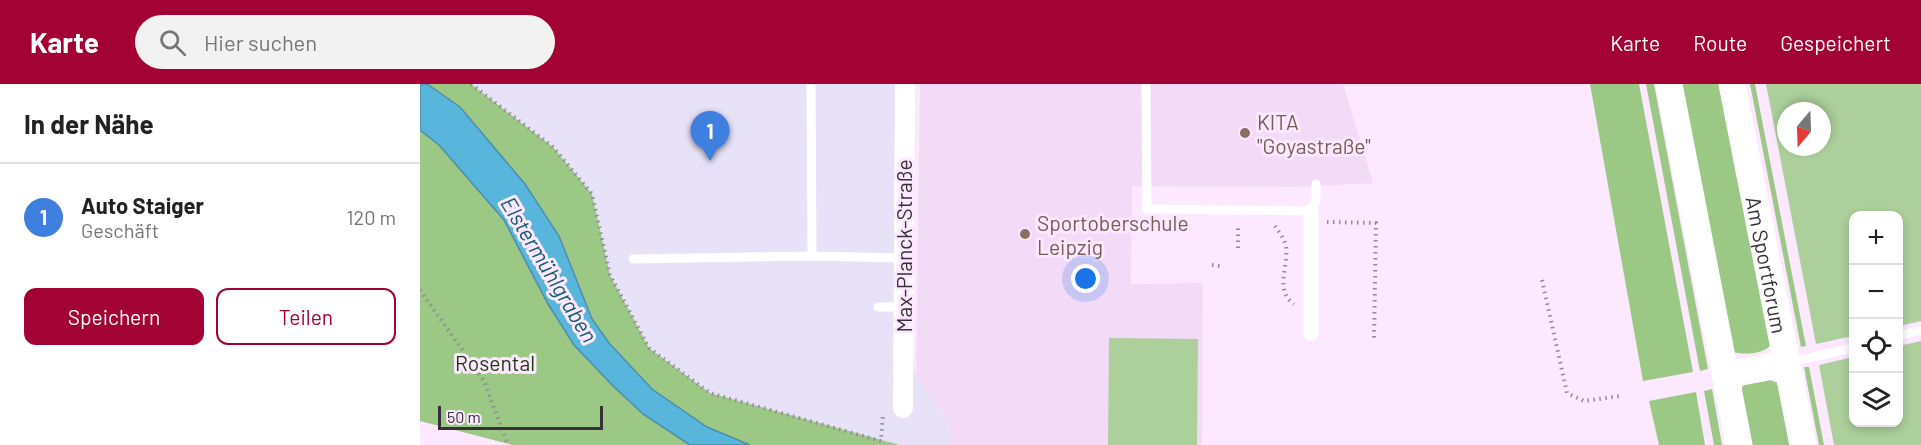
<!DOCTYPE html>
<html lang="de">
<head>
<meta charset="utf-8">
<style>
  :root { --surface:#fff; --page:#f2f2f2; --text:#222; --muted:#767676; --line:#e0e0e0; --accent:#a20234 }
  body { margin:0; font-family:Barlow,sans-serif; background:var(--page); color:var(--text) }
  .controls { position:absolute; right:18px; bottom:18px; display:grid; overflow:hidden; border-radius:12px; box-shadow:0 3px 9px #0003 }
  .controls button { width:54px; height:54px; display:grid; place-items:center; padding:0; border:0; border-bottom:2px solid var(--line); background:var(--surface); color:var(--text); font:30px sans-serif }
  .compass { position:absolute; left:1357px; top:18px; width:54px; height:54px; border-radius:50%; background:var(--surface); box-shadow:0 3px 9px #0003; rotate:199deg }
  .scale { position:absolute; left:18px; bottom:15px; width:165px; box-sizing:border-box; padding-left:6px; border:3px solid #373038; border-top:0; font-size:16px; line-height:21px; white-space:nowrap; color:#373038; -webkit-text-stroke:4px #fce8ff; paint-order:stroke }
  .you { position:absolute; left:666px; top:195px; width:21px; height:21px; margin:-15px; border:4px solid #fff; border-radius:50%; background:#1a73e8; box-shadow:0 0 0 9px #1a73e833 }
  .badge { display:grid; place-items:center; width:39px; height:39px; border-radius:50%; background:var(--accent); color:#fff; font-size:20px; font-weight:700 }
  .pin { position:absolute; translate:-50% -50px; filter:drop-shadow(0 2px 3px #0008) }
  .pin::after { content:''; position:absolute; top:32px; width:21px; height:18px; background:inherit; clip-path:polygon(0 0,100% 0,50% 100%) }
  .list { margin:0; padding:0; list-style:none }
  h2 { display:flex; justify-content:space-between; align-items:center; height:78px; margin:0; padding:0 24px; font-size:26px }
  h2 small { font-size:20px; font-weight:400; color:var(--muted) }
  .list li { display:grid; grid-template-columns:39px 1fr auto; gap:18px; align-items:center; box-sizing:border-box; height:108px; padding:0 24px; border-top:2px solid var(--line) }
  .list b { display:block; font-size:22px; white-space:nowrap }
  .list p { margin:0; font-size:20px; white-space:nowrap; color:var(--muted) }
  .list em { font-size:20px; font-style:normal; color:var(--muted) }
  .actions { display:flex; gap:12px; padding:18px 24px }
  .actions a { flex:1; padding:14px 0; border:2px solid var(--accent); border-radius:12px; text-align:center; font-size:21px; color:var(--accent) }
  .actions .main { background:var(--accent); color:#fff }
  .icon { flex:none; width:33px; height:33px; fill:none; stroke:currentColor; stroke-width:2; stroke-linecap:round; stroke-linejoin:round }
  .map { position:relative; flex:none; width:1501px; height:361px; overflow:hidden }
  header { display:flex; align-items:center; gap:36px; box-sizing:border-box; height:84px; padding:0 30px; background:var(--accent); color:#fff }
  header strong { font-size:28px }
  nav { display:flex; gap:33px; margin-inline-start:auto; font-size:21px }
  .search { width:420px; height:54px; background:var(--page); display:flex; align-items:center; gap:15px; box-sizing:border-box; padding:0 21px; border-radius:33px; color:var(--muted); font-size:22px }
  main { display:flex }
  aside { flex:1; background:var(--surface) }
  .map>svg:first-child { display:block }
</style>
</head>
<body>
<header>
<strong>Karte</strong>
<div class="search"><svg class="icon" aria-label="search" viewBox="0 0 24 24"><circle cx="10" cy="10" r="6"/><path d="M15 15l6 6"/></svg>Hier suchen</div>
<nav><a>Karte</a><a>Route</a><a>Gespeichert</a></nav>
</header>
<main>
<aside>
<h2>In der Nähe<small></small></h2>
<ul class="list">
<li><span class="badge" style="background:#3f7fe0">1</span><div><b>Auto Staiger</b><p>Geschäft</p></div><em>120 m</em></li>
</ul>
<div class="actions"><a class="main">Speichern</a><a>Teilen</a></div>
</aside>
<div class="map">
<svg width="1501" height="361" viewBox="0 0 1501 361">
  <rect width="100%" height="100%" fill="#fce8ff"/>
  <path fill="#e7e2f8" d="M51 0H485L482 223 496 292 530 341V361H480L290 309 229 264 190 191Z"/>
  <path fill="#f3dbf7" d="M500 0H923L953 99 877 103 712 102 711 200 783 199 782 361H530V340L496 292Z"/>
  <path fill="#accf9b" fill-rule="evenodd" d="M1346 0H1501V237L1479 242 1478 132H1434L1433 252 1396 260ZM1366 27H1402V63H1366Z
    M689 254 778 255 777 361H688Z
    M1501 257V361H1414L1399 281 1433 273 1434 338H1478L1479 262Z"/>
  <path fill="#9bc885" d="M7 0H51L133 63 172 110 190 191 229 264 290 309 480 361H330L287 343 232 305 189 259 172 235 139 152 105 100 40 23Z
    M1170 0H1219L1273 288 1223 297Z
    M1226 0H1234L1288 285 1280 287Z
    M1259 0H1304L1351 261C1343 270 1325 271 1313 268Z
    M1330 0H1335L1386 262 1381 263Z
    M0 46 19 61 84 136 128 220 154 261 223 330 270 361H93L0 337Z
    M1384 283H1389L1404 361H1399Z
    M1350 296 1358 299 1373 361H1327L1319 307 1324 301Z
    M1292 305 1302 361H1294L1284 307Z
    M1276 308 1285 361H1239L1229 317Z"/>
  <path fill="#58b5db" stroke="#4e8daa" stroke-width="1.5" d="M0 0H7L40 23 105 100 139 152 172 235 189 259 232 305 287 343 330 361H270L223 330 193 302 154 261 128 220 84 136 19 61 0 46Z"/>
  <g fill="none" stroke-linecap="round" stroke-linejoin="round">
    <path stroke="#958897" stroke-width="4" stroke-dasharray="1.5 4.5" stroke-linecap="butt" d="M51 0 133 63 172 110 190 191 229 264 290 309 461 357 463 330
      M907 138 956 139 954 257
      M855 142C859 148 864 154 866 162 869 181 854 207 874 220
      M818 164V140
      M792 181 800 182
      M1122 196 1147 309 1164 317 1201 312
      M0 206 64 297 88 361"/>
    <path stroke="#fff" stroke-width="9" d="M391 0 392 172 482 174
      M726 0 727 125 891 127 896 117V100
      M213 175 392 172
      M458 223H482
      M1478 252 1501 246
      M1370 278 1434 264"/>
    <path stroke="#fff" stroke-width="15" d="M891 249V127"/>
    <path stroke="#fff" stroke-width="20" d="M483 324 485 0"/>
    <g stroke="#fff" stroke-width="27">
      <path d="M1249 0 1319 361"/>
      <path id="s1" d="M1312 0 1383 361"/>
      <path d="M1305 291 1368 279"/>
    </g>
  </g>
  <g fill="#8d6e63" stroke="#fce8ff" stroke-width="2">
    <circle cx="825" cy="49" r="6"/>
    <circle cx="605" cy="150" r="6"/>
  </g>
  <g text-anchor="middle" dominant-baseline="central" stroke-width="6" stroke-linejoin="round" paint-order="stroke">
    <g font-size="21" fill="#785e54" stroke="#fce8ff" text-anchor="start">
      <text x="837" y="37">KITA<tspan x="837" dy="24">"Goyastraße"</tspan></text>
      <text x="617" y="138">Sportoberschule<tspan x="617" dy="24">Leipzig</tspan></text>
    </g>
    <g font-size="21" fill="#373038" stroke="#fce8ff">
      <text transform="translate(483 162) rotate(-90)">Max-Planck-Straße</text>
      <text stroke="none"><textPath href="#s1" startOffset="184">Am Sportforum</textPath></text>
    </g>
    <g font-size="21" fill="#1d3a0b" stroke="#fce8ff">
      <text x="75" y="278">Rosental</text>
    </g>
    <g font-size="22" font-style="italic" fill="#105b75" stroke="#fce8ff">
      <text transform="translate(130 185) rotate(59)">Elstermühlgraben</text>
    </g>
  </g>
</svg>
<div class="controls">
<button>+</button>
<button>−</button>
<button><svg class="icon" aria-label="locate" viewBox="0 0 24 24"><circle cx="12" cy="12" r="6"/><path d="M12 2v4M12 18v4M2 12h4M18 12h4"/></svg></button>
<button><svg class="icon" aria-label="layers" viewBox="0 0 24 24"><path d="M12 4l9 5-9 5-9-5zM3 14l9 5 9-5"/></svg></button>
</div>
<svg class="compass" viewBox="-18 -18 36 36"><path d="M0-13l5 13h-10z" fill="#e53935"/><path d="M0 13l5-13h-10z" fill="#767676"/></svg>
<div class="scale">50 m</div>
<div class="you"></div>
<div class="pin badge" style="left:290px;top:77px;background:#3f7fe0">1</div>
</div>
</main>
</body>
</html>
